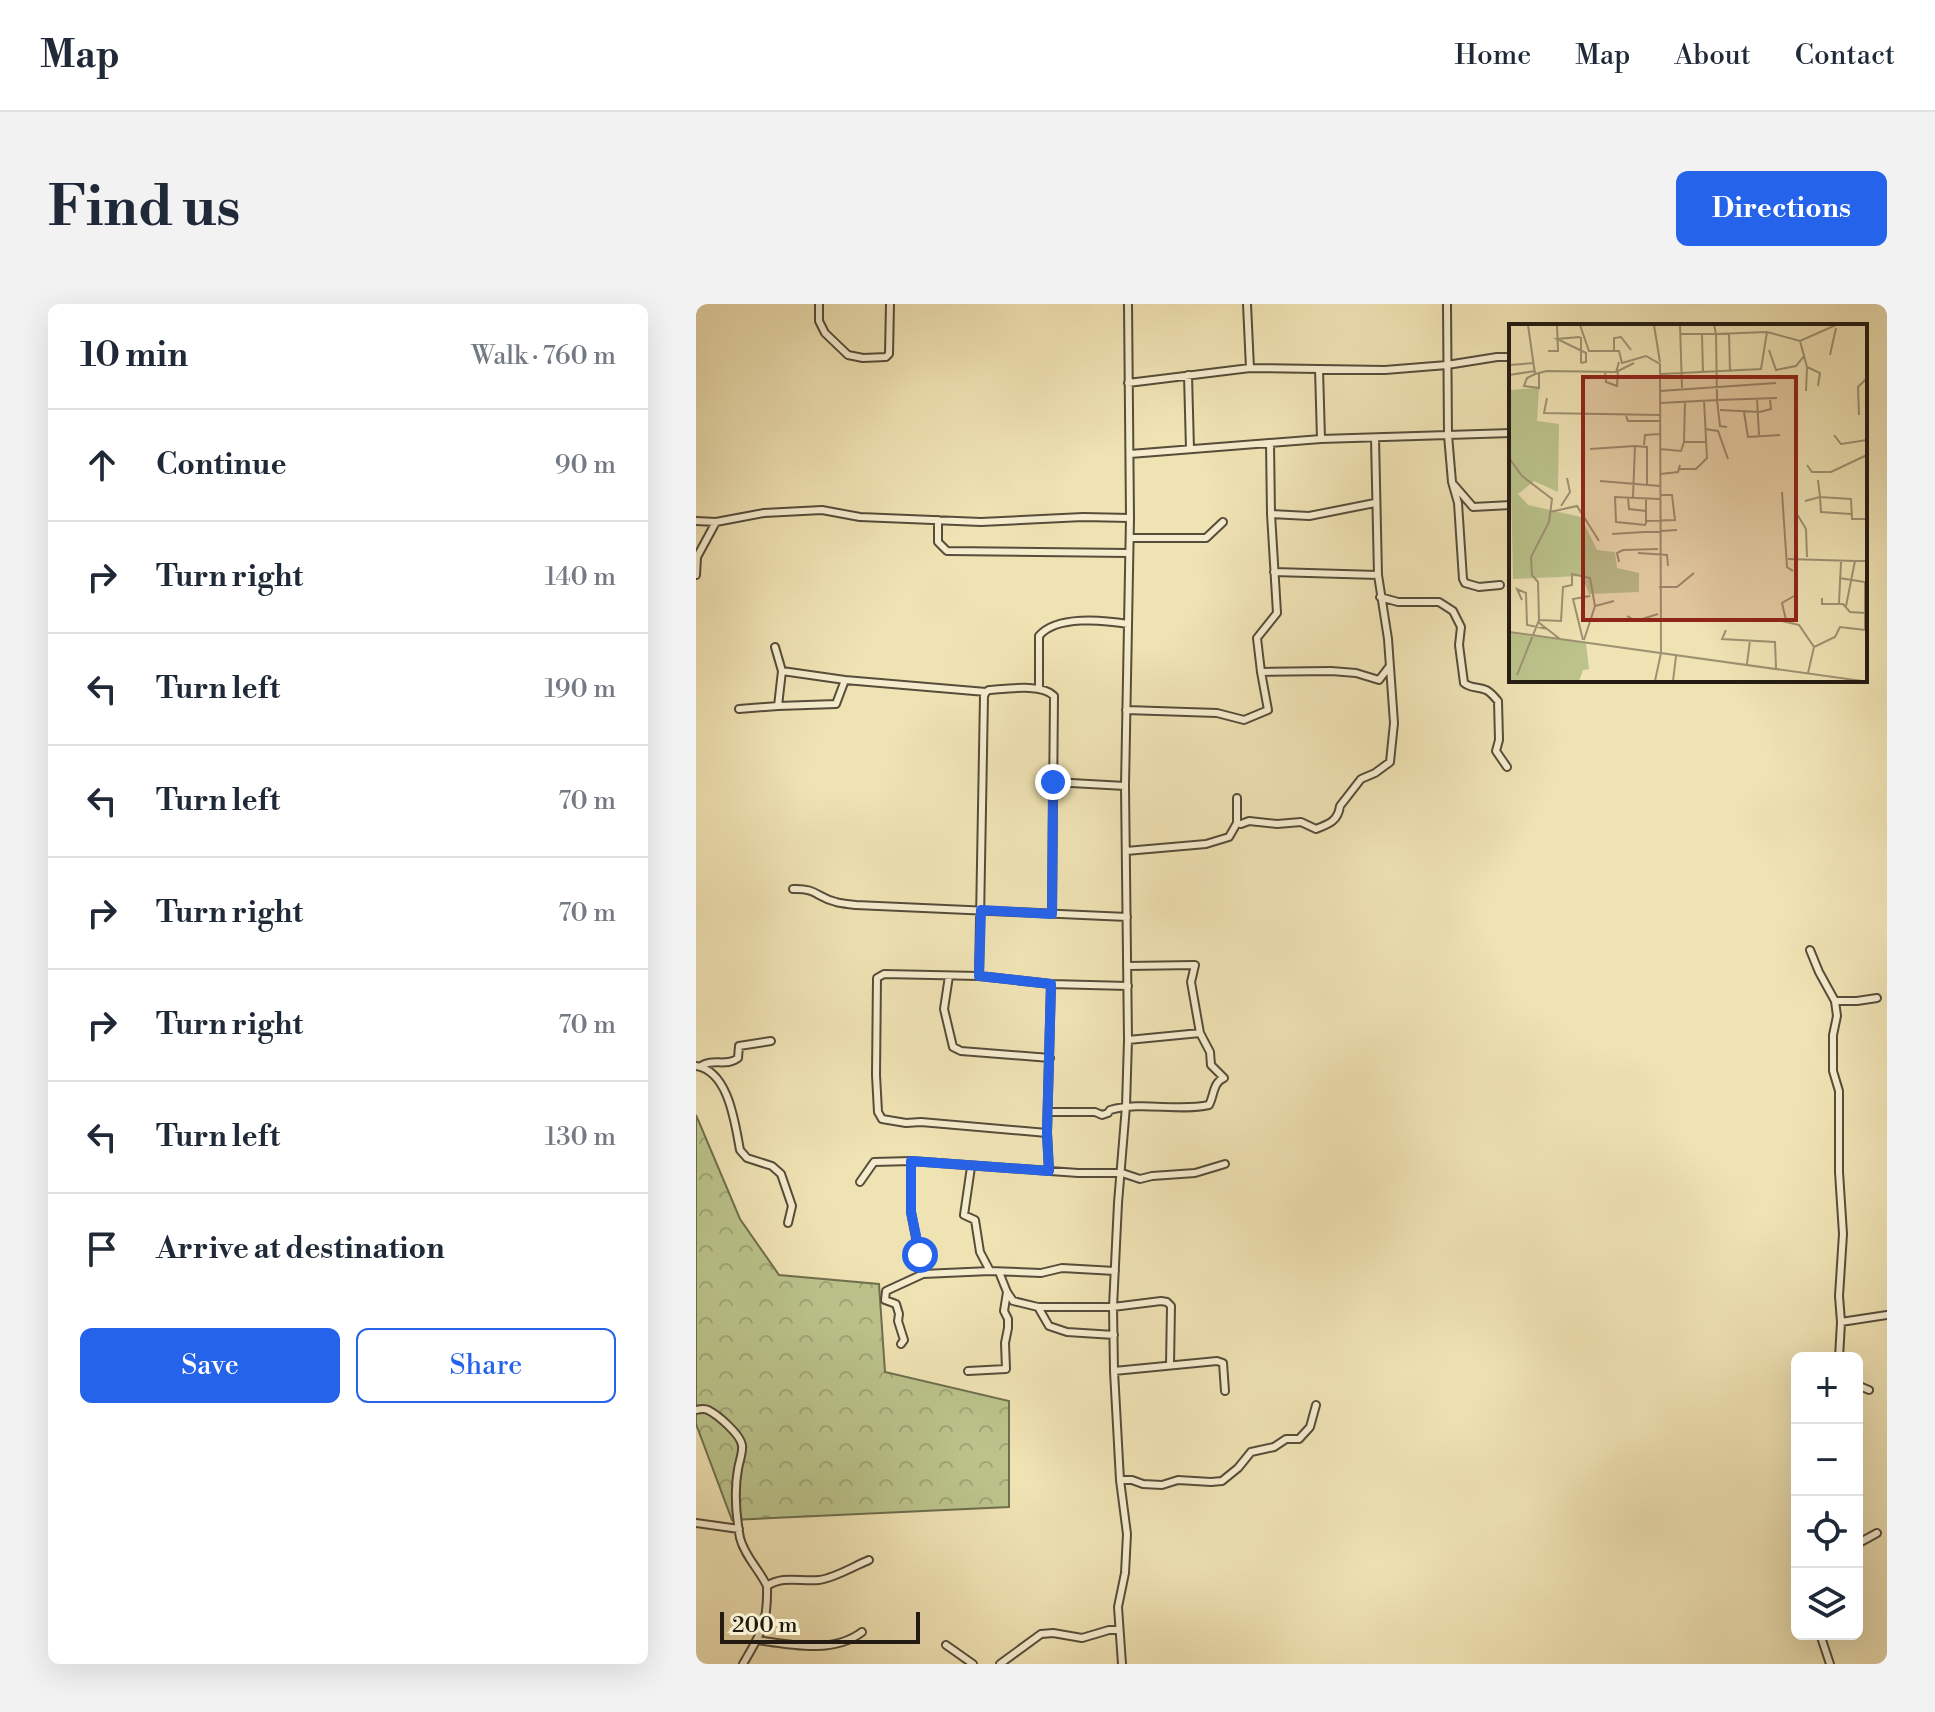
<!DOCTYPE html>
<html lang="en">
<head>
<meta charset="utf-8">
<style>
  :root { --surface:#fff; --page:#f2f2f3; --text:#1f2937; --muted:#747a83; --line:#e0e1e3; --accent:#2563eb }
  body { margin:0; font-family:"Libre Bodoni",serif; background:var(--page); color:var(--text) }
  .controls { position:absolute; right:24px; bottom:24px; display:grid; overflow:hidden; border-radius:12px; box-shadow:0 8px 32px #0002 }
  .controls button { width:72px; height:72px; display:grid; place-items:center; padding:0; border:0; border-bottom:2px solid var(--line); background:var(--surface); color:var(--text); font:40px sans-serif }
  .scale { position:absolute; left:24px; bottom:20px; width:200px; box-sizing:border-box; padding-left:8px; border:4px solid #231b12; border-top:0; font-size:22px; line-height:28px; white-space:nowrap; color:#231b12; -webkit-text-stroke:6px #f5ecce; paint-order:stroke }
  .stop { position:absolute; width:24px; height:24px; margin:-18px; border:6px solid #2563eb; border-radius:50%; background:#fff }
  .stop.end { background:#2563eb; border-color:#fff; box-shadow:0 2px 8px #0008 }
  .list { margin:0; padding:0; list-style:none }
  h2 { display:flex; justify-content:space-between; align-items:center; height:104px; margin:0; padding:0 32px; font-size:34px }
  h2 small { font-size:26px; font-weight:400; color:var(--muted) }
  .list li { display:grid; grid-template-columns:52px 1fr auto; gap:24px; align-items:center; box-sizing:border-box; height:112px; padding:0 32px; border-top:2px solid var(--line) }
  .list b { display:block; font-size:30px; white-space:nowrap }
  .list em { font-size:26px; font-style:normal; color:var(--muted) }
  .actions { display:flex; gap:16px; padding:24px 32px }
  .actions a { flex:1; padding:18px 0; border:2px solid var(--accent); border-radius:12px; text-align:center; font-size:28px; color:var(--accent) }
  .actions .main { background:var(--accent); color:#fff }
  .icon { flex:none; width:44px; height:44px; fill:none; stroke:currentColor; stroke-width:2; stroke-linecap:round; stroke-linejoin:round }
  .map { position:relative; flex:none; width:1191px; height:1360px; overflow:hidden; border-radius:12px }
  header { display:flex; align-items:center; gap:48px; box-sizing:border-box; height:112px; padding:0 40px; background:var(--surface); border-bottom:2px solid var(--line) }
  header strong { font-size:38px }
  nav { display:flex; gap:44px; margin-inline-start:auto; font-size:28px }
  .intro { display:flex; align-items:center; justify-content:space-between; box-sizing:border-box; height:192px; padding:0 48px }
  h1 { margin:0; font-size:56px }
  .button { padding:20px 36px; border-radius:12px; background:var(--accent); color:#fff; font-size:28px; font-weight:700 }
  main { display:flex; gap:48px; padding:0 48px }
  aside { flex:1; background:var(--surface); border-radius:12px; box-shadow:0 8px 32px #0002 }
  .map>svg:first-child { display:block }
</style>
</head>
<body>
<header>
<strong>Map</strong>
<nav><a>Home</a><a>Map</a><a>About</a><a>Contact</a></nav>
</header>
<div class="intro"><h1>Find us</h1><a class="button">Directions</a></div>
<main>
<aside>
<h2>10 min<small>Walk · 760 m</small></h2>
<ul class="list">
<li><svg class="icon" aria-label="ahead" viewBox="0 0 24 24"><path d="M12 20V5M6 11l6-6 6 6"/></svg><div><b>Continue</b></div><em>90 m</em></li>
<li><svg class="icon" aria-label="right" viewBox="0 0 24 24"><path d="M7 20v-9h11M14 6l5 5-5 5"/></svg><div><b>Turn right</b></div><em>140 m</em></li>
<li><svg class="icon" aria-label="left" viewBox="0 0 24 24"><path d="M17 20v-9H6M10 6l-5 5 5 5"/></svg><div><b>Turn left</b></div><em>190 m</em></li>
<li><svg class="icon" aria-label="left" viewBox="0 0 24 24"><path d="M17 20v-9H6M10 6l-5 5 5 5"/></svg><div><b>Turn left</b></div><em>70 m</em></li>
<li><svg class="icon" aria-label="right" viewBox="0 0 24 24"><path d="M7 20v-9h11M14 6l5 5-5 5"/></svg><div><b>Turn right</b></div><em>70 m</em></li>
<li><svg class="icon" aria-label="right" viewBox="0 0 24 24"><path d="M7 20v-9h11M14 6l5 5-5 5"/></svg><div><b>Turn right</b></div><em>70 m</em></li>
<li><svg class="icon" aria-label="left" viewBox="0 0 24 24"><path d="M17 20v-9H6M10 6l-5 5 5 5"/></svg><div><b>Turn left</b></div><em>130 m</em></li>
<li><svg class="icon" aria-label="arrive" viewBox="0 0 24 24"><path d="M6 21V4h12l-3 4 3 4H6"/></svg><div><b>Arrive at destination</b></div></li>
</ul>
<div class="actions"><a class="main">Save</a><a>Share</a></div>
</aside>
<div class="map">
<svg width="1191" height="1360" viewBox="0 0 1191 1360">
  <defs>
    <pattern id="forest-crowns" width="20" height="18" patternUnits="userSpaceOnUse" patternTransform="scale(2)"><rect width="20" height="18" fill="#bbc38b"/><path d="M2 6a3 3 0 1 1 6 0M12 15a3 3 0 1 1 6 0" fill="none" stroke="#a0a777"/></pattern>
  </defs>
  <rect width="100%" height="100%" fill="#efe2b3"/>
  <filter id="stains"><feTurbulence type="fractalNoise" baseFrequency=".0025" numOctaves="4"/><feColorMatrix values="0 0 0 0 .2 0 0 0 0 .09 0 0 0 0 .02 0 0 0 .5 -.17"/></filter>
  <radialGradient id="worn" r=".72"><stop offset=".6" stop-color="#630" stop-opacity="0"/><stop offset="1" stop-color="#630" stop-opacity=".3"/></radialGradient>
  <path fill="url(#forest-crowns)" stroke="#6f6f4e" stroke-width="2" d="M0 811 44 915 83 971 183 980 189 1068 313 1097V1203L36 1216 0 1120Z"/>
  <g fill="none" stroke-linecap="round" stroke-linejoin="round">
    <g stroke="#564d3a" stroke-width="10">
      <path id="minor" d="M123 0V17L129 29 152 51 167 54 190 53 193 50 194 0
        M551 0 554 64
        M623 65 625 135
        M492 71 494 145
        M432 79 554 64 689 66 751 61 801 53H815
        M574 139 575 210 581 309 561 334 565 368 635 367 660 369 683 376 693 363
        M434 150 625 135 752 131 751 0
        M758 181 777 203 815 201
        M575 210 613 212 679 199
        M242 216V238L251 247 433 249
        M0 217 20 218 68 209 126 206 164 213 285 218 387 213 434 214
        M434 234H510L527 218
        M578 268 682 271
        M0 271 1 253 20 218
        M804 281 783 283 769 279 767 275 762 199 756 178 752 131 815 129
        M684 293 702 298H743L757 307 765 323 763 341 768 379C775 385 782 382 790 386 795 388 798 393 802 397L803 436 800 447 811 463
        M79 343 86 367 82 402
        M86 367 149 376
        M343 385V332C360 311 408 316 432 320
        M43 405 82 402 140 400 149 376 290 388
        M430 406 521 409 548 416 572 406 565 368
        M357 478 429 482
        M541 519 545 520 553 517 581 520 605 518 620 525C633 520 642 517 644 502L665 475 679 469 694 458 698 419 692 335 682 271 679 134
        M430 547 510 540 533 533 541 519V494
        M97 585C121 584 120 593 140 598 146 600 154 600 160 601L431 613
        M1114 646 1123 668 1139 697 1141 712 1137 731V767L1143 787V868L1147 930 1143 992 1145 1018 1143 1054
        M253 672 248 705 257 743 265 747 354 754
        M283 672 288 392 290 388 293 386C310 385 346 379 358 392L356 610
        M1139 697H1161L1181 694
        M432 736 504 729
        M0 762C33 767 39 820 44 846L51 854 76 862 85 870 96 902 92 919
        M5 762C16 754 31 763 42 754L43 742 75 737
        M352 808H399L406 811 412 809 414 806C447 797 481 808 513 801 518 792 517 778 528 774L515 761 514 748 504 729 495 678 499 661 431 662
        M351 829 225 818 210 819 186 815 182 808 180 771 181 674 188 670 283 672 355 680 432 682
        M215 857V908L227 970
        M275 863 268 911 279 916 284 948 294 967
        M353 867 351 829 355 680
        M164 878 178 858 215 857 382 869H426L444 875 456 872 499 869 529 860
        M311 988 317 997 342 1003H417L465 997 471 998 475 1002 474 1061
        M342 1003 353 1022 371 1028 418 1031
        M1145 1018 1191 1011
        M205 1040 208 1036 202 1017 203 1010 200 1000 189 996 190 987 227 970 294 967 345 969 366 964 419 967
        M272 1067 310 1065 309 1039 312 1024V1015L308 1007 311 988 303 968
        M418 1067 521 1057 527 1059 529 1087
        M1161 1081 1173 1086
        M0 1106C4 1105 8 1104 12 1106 22 1111 44 1130 46 1141 47 1149 43 1158 42 1165 38 1187 40 1212 44 1234 49 1253 63 1265 71 1282
        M424 1176H436L447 1180 466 1181 482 1176 515 1178 526 1177 542 1164 555 1148 578 1143 590 1135H603L614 1123 620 1101
        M0 1219 43 1225
        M1161 1240 1181 1229
        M1124 1330 1134 1360
        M61 1336C95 1341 137 1350 166 1328
        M250 1341 277 1360
        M47 1360C65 1329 72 1320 71 1282 87 1271 105 1278 123 1276 139 1274 158 1262 173 1256
        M304 1360 345 1330 357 1329 386 1334 413 1326H422
        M426 1360 422 1303 429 1269 431 1230 424 1176 418 1067 417 1003 422 899 430 802 432 736 429 482 434 214 432 0"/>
    </g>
    <use href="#minor" stroke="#f5ecce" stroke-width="6"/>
  </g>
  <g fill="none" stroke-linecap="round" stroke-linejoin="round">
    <path stroke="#2563eb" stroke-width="10" d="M224 951 215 908V857L353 867 351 829 355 680 283 672 285 606 356 610 357 478"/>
  </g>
  <g transform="translate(813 20)">
    <rect width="358" height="358" fill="#efe2b3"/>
    <path d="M30 64 28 97 50 100 49 168 25 157 9 170 19 181 72 193 88 226 106 228 108 244 130 249V268L80 270 73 252 4 255 0 66ZM0 309 77 319 80 345 74 346 70 357H0Z" fill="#bbc38b"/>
    <path fill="none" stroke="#9d9273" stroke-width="2" d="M19 1 26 50M71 1 80 27H110L113 39 137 32 151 40 152 329 146 357M145 1 151 38M171 1 173 64M220 9 221 48M171 10H207L205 1M193 10 194 49M71 13 48 15 77 29V38L72 39M72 13V39M291 17 298 43 311 49 309 62M260 26 267 46 287 42 295 32M39 27H49L48 1M105 27V14L112 13 122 26M321 31 327 4M0 41 25 39M96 47 97 58 108 62 109 47 125 39M30 49V64L15 62 18 54 26 50 38 47 107 48 110 38M152 50 252 45 258 8M0 51 26 47M151 67 267 59M297 67 298 43M38 74 35 89 151 91M248 75 250 111M176 77 175 118H197M151 79 208 76 207 10 258 8 291 17 327 1M211 86 251 88 262 85 261 76M235 88 239 113 271 111M350 91 349 63 358 54M117 92 119 97H151M218 103 211 102 208 76 268 74M196 105 209 107 219 135M325 111 332 120 358 116M135 121 136 111 151 110M81 125 126 122M151 125 172 127 175 118M0 134 13 152 43 175 40 198 22 233 23 251 29 258 30 296 8 351M298 141 303 148H322L358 131M170 145H187L198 134 195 76M151 150 169 148 171 141M91 157 151 162M273 168 278 243 284 247M124 173 126 122 138 123V162M119 174 120 185 137 187M296 177 311 173 309 156M52 182 61 168 58 154M41 188 68 182 90 217M288 190 297 205 298 233M342 190 312 188 311 173 342 175 343 195H358M137 197 166 196 163 171H151M137 200V174M137 201 107 198 106 173 151 175M103 210 168 206M129 229 158 231 159 242M279 235 346 237 337 282M346 237H357V258M110 238 108 229 114 226 149 225M330 254 356 258V289M150 263H168L185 249M313 274V280H334L341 288 356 289V306M13 276 8 265 17 269 18 301 39 305M330 279 332 238M118 292 127 297 149 290M30 296 52 297 54 263 63 261V250L81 254 86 282M277 296 273 279 285 272M273 297 290 301 305 323 299 349M29 298 51 315M217 306 213 315 266 318 267 344M0 308 353 357M74 316 64 275 81 272M75 316 86 282 105 277M305 323 326 313 331 303 356 306M238 340 241 316M164 357 167 332"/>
    <path fill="#8f2418" fill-opacity="0.15" stroke="#8f2418" stroke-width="4" d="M74 53H287V296H74Z"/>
    <rect width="358" height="358" fill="none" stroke="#231b12" stroke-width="4"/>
  </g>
  <rect width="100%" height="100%" filter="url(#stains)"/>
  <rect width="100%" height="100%" fill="url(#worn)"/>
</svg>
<div class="controls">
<button>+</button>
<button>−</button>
<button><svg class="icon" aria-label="locate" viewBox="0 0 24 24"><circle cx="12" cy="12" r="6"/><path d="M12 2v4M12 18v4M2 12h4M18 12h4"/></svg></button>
<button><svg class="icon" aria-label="layers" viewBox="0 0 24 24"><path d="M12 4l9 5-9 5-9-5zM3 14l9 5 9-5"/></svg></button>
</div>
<div class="scale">200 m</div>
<div class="stop" style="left:224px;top:951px"></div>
<div class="stop end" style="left:357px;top:478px"></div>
</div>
</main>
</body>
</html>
